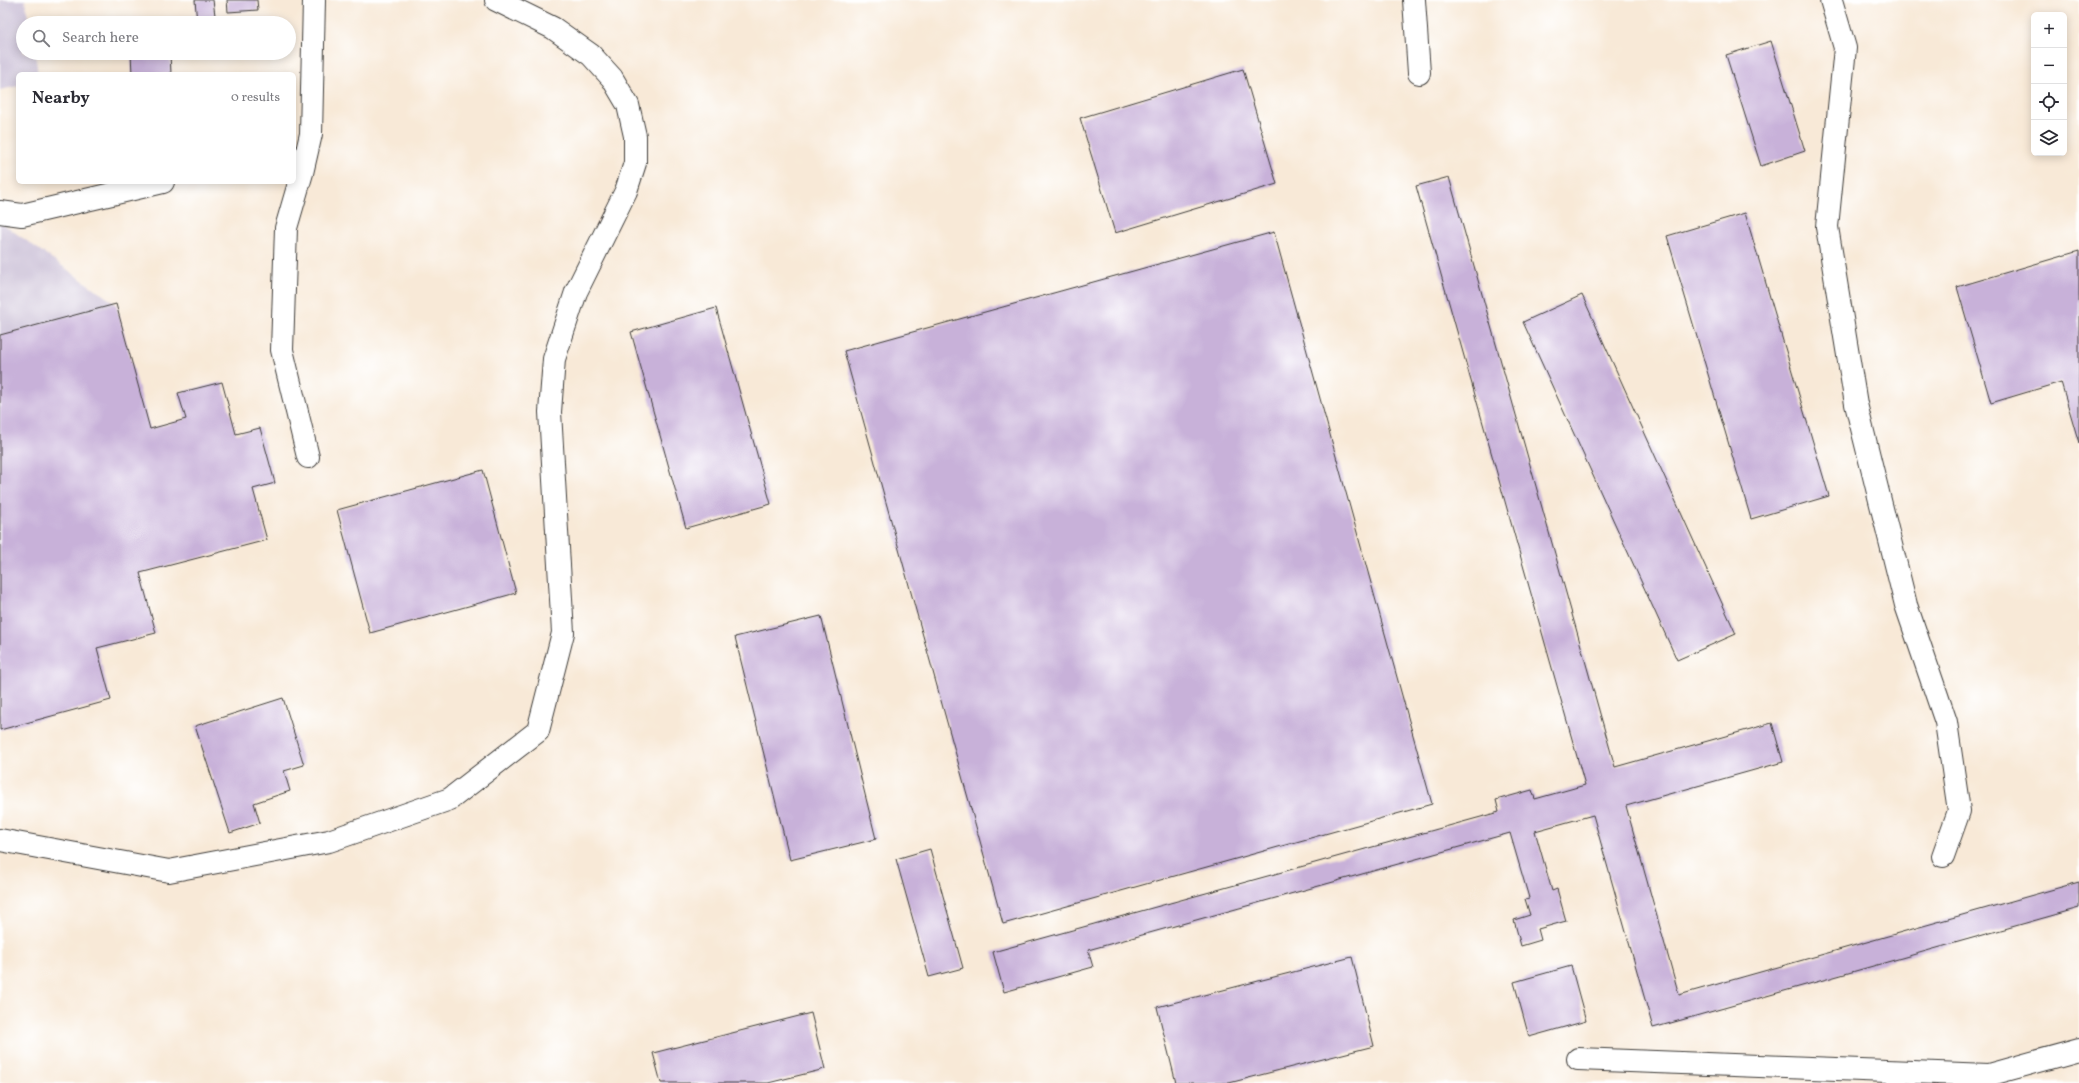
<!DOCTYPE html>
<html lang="en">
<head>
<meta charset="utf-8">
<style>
  :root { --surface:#fff; --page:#f7f7f7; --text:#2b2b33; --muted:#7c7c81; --line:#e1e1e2 }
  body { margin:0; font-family:Vollkorn,serif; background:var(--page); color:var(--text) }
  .controls { position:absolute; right:12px; top:12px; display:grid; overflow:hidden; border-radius:6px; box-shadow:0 2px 10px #0003 }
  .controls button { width:36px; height:36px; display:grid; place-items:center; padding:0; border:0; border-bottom:1px solid var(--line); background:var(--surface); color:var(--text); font:20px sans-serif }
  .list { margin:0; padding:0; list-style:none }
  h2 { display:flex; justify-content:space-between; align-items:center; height:52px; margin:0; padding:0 16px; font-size:17px }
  h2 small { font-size:13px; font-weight:400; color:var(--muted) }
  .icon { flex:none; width:22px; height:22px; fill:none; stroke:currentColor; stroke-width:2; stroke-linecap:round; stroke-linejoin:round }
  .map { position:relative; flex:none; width:2079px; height:1083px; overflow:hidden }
  .search { position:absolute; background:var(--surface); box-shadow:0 2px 10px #0003; left:16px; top:16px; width:280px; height:44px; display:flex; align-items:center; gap:10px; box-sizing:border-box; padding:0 14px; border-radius:22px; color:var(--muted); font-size:15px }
  .panel { position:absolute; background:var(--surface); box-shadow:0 2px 10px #0003; left:16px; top:72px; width:280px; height:112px; border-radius:6px }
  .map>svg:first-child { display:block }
</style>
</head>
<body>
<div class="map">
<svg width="2079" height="1083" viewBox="0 0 2079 1083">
  <rect width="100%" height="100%" fill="#fff"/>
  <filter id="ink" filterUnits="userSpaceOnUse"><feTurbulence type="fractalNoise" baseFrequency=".025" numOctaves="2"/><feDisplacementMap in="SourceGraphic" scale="8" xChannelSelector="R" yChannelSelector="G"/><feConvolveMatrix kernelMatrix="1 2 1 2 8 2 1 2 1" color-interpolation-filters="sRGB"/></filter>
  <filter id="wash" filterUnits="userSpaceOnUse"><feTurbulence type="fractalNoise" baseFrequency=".012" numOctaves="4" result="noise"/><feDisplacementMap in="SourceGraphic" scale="16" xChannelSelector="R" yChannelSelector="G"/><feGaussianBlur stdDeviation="0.9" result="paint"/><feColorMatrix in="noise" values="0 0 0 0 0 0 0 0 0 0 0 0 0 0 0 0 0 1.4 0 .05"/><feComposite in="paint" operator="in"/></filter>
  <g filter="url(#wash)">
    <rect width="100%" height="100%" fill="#f8e9d7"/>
    <path fill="#cabfd6" d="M0 0H25L29 23H23V53H35L38 74H18V86L0 90Z
      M0 222 116 304 0 335Z"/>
    <g id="blocks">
      <path fill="#c8b1d9" d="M195 0H213L216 23H197Z
        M227 0H257L258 10 228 12Z
        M1771 41 1805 151 1761 166 1726 55Z
        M131 53H170L171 74H132Z
        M1243 69 1277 184 1115 233 1080 118Z
        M1449 177 1615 767 1772 723 1783 762 1626 806 1679 995 2079 882V908L1653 1028 1593 815 1535 831 1552 891 1557 889 1566 921 1538 929 1541 940 1521 946 1514 920 1530 915 1525 899 1529 898 1510 833 1088 950 1093 967 1004 992 993 952 1499 812 1496 800 1532 790 1535 799 1585 785 1416 186Z
        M1745 213 1829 496 1751 519 1667 236Z
        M1274 232 1432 804 1003 924 844 351Z
        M2079 251V443L2061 382 1991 403 1957 287Z
        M1582 295 1736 634 1677 660 1523 322Z
        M116 304 150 429 186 419 178 393 222 382 236 434 260 428 275 483 253 489 267 540 140 573 156 633 97 648 111 700 0 730V335Z
        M716 308 771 504 686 528 631 332Z
        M483 470 516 593 370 633 337 510Z
        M821 616 876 839 790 860 735 637Z
        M283 698 304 765 284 771 290 791 254 803 260 823 230 833 195 726Z
        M930 849 963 968 929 977 896 859Z
        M1352 957 1374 1046 1229 1083H1176L1157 1007Z
        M1571 966 1586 1021 1529 1037 1514 982Z
        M811 1013 825 1069 768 1083H661L653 1053Z"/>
    </g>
  </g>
  <g filter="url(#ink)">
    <use href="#blocks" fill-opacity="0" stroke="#3d3b38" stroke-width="1"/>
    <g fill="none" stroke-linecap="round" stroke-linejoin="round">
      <g stroke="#3d3b38" stroke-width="24">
        <path id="minor" d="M1414 0 1419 73
          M1831 0 1845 48 1827 227 1856 404 1906 605 1946 722 1959 811 1943 856
          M294 171 302 173 311 134 314 0
          M302 173 286 228 282 350 308 457
          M0 212 22 215 163 182
          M0 840 169 871 329 841 450 799 538 731 563 633 550 412 554 359 576 292 626 191 635 163V136L628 105 612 78 591 55 553 28 496 0
          M1578 1059 1988 1075 2079 1050"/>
      </g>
      <use href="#minor" stroke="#fff" stroke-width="22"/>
    </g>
  </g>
</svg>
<div class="controls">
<button>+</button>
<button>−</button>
<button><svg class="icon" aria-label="locate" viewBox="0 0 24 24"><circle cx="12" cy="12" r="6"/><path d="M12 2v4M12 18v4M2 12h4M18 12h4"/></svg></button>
<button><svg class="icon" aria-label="layers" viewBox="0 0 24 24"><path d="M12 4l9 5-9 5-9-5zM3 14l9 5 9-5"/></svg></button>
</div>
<div class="search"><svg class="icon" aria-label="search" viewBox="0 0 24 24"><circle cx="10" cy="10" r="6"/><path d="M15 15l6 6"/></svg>Search here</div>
<section class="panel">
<h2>Nearby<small>0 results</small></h2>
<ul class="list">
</ul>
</section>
</div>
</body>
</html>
